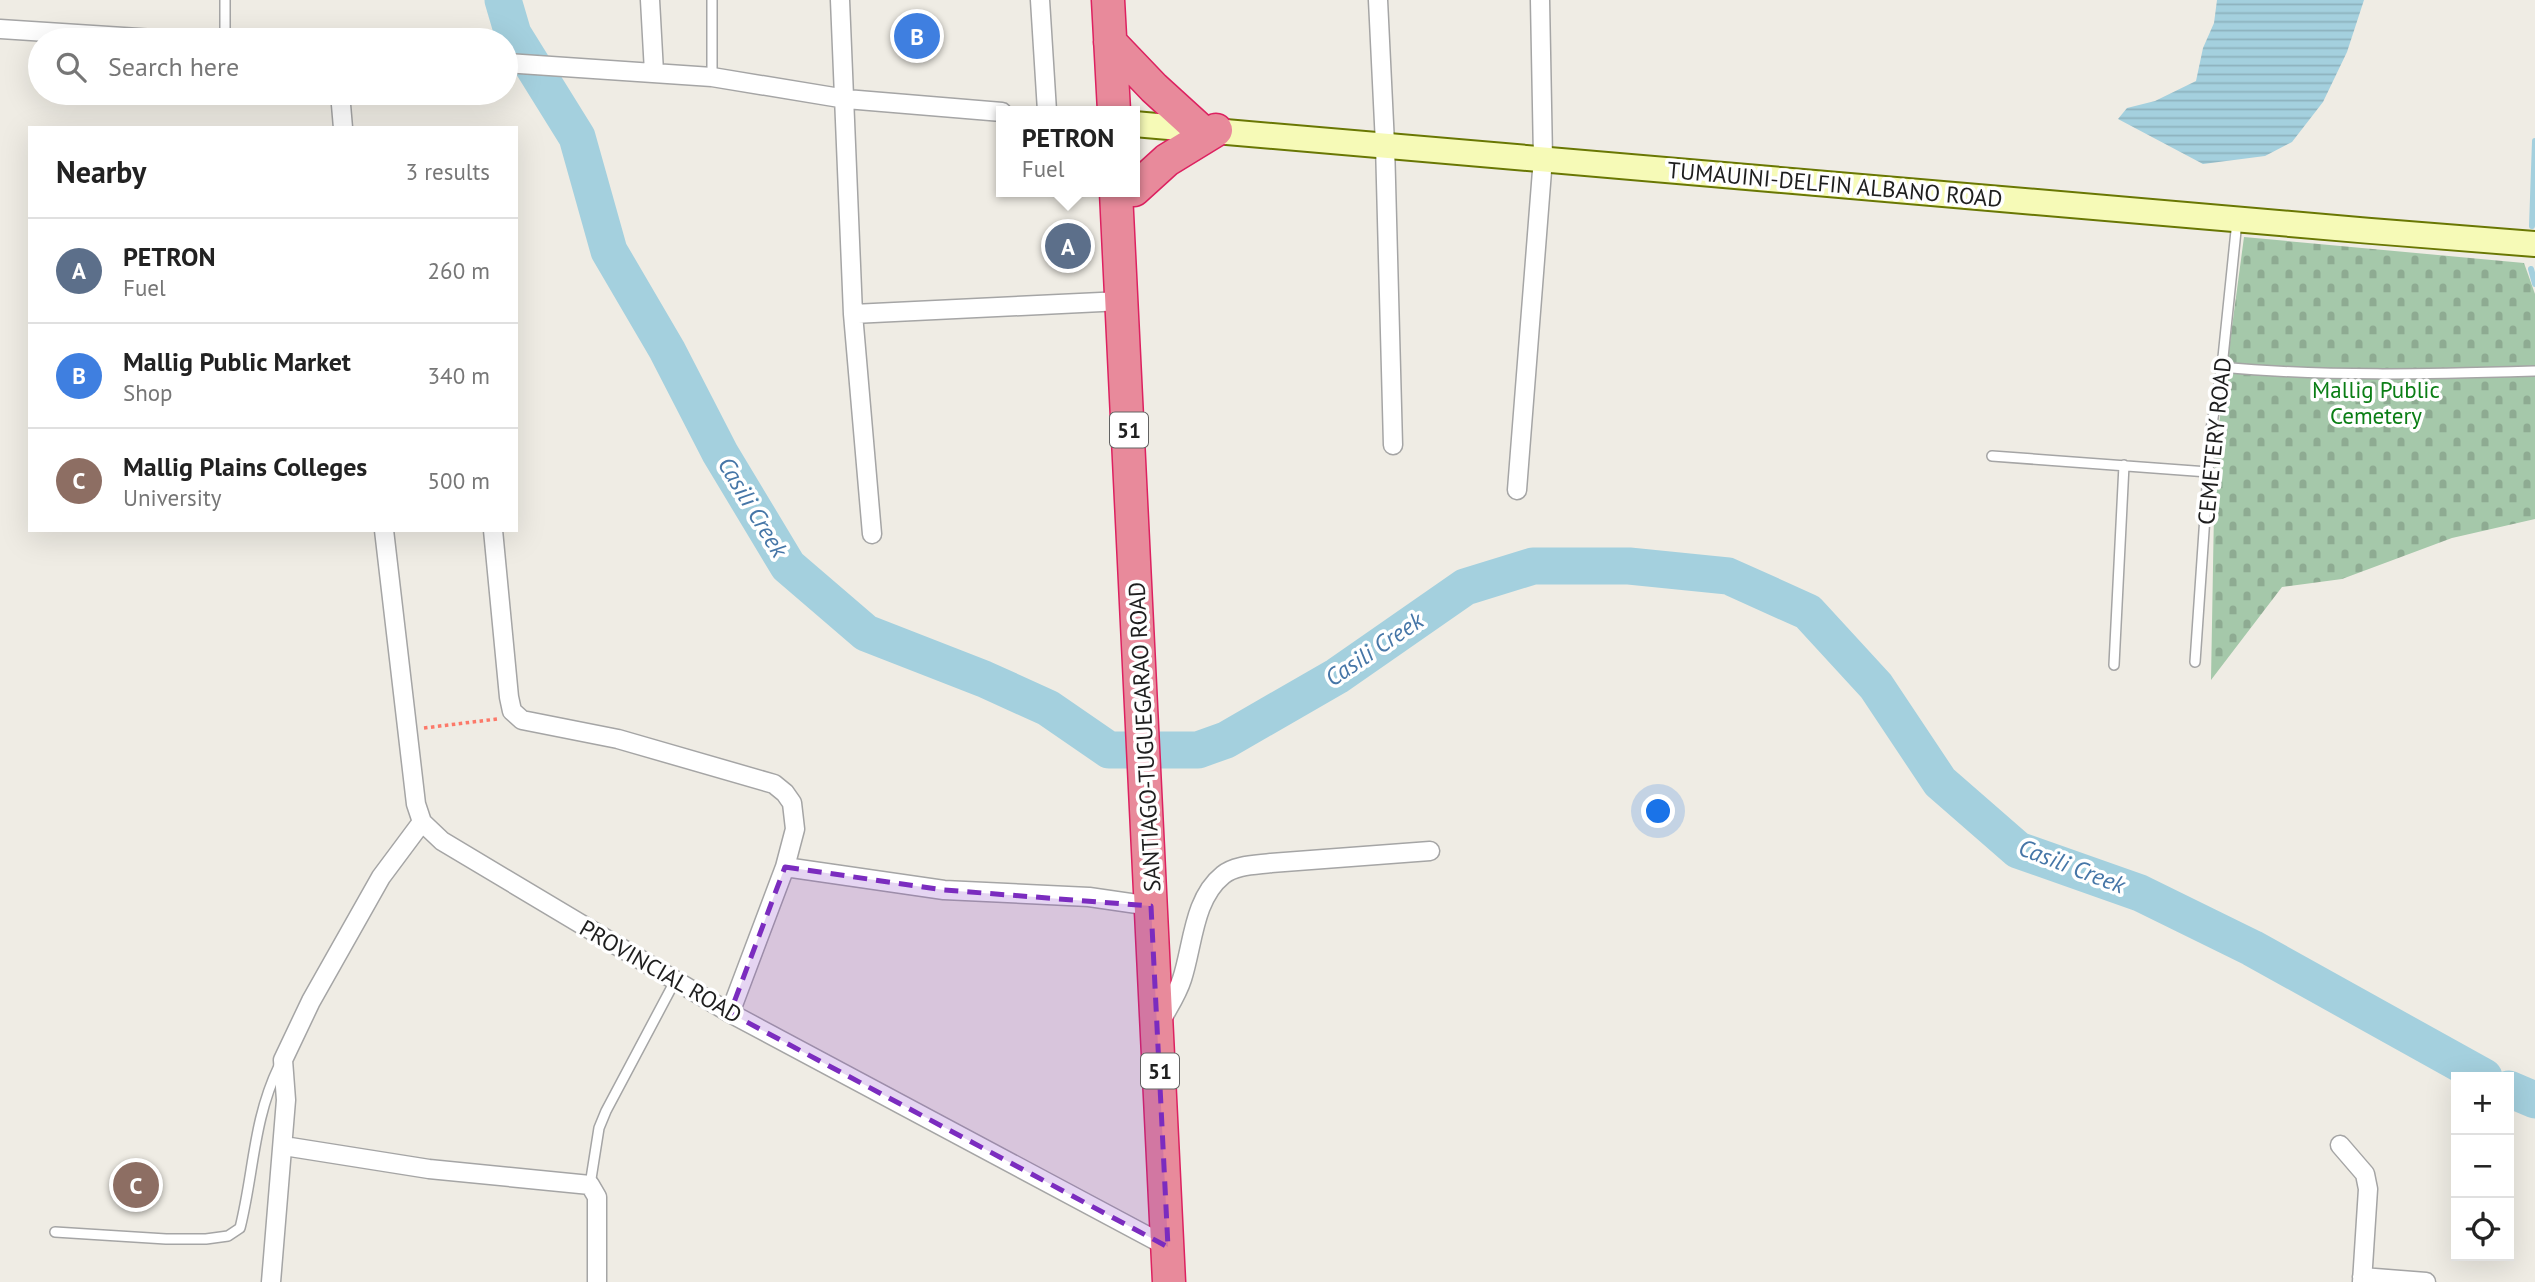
<!DOCTYPE html>
<html lang="en">
<head>
<meta charset="utf-8">
<style>
  :root { --surface:#fff; --page:#f2f2f2; --text:#222; --muted:#767676; --line:#e0e0e0; --accent:#7c3aed }
  body { margin:0; font-family:"PT Sans",sans-serif; background:var(--page); color:var(--text) }
  .controls { position:absolute; right:21px; bottom:21px; display:grid; overflow:hidden; border-radius:0px; box-shadow:0 7px 28px #0002 }
  .controls button { width:63px; height:63px; display:grid; place-items:center; padding:0; border:0; border-bottom:2px solid var(--line); background:var(--surface); color:var(--text); font:35px sans-serif }
  .you { position:absolute; left:1659px; top:812px; width:24px; height:24px; margin:-18px; border:5px solid #fff; border-radius:50%; background:#1a73e8; box-shadow:0 0 0 10px #1a73e833 }
  .badge { display:grid; place-items:center; width:46px; height:46px; border-radius:50%; background:var(--accent); color:#fff; font-size:23px; font-weight:700 }
  .pin { position:absolute; translate:-50% -50%; border:4px solid #fff; box-shadow:0 2px 7px #0006 }
  .popup { position:absolute; left:996px; top:106px; width:144px; height:91px; box-sizing:border-box; display:grid; place-content:center; border-radius:0px; background:var(--surface); filter:drop-shadow(0 2px 5px #0005); font-size:23px; white-space:nowrap; color:var(--muted) }
  .popup b { font-size:26px; color:var(--text) }
  .popup::after { content:''; position:absolute; left:50%; top:100%; margin-left:-14px; border:14px solid transparent; border-top-color:var(--surface) }
  .list { margin:0; padding:0; list-style:none }
  h2 { display:flex; justify-content:space-between; align-items:center; height:91px; margin:0; padding:0 28px; font-size:30px }
  h2 small { font-size:23px; font-weight:400; color:var(--muted) }
  .list li { display:grid; grid-template-columns:46px 1fr auto; gap:21px; align-items:center; box-sizing:border-box; height:105px; padding:0 28px; border-top:2px solid var(--line) }
  .list b { display:block; font-size:26px; white-space:nowrap }
  .list p { margin:0; font-size:23px; white-space:nowrap; color:var(--muted) }
  .list em { font-size:23px; font-style:normal; color:var(--muted) }
  .icon { flex:none; width:38px; height:38px; fill:none; stroke:currentColor; stroke-width:2; stroke-linecap:round; stroke-linejoin:round }
  .map { position:relative; flex:none; width:2535px; height:1282px; overflow:hidden }
  .search { position:absolute; background:var(--surface); box-shadow:0 7px 28px #0002; left:28px; top:28px; width:490px; height:77px; display:flex; align-items:center; gap:18px; box-sizing:border-box; padding:0 24px; border-radius:38px; color:var(--muted); font-size:26px }
  .panel { position:absolute; background:var(--surface); box-shadow:0 7px 28px #0002; left:28px; top:126px; width:490px; height:406px; border-radius:0px }
  .map>svg:first-child { display:block }
</style>
</head>
<body>
<div class="map">
<svg width="2535" height="1282" viewBox="0 0 2535 1282">
  <defs>
    <pattern id="cemetery-stones" width="16" height="16" patternUnits="userSpaceOnUse" patternTransform="scale(1.75)"><rect width="16" height="16" fill="#a5c8aa"/><path d="M2 7V4a2 2 0 0 1 4 0v3zM10 15v-3a2 2 0 0 1 4 0v3z" fill="#8eab92"/></pattern>
    <pattern id="water-rules" width="6" height="5" patternUnits="userSpaceOnUse" patternTransform="scale(1.75)"><rect width="6" height="5" fill="#a4d0de"/><path d="M0 2.5h6" fill="none" stroke="#8db2be"/></pattern>
  </defs>
  <rect width="100%" height="100%" fill="#efece4"/>
  <path fill="url(#cemetery-stones)" d="M2244 237 2524 263 2535 294V519L2452 538 2342 579 2282 587 2211 680 2215 454Z"/>
  <path fill="url(#water-rules)" d="M2217 0H2364L2347 52 2323 102 2292 142 2265 156 2203 164 2118 119 2127 108 2155 101 2196 81 2203 48 2214 23Z"/>
  <g fill="none" stroke-linecap="round" stroke-linejoin="round">
    <path stroke="#a4d0de" stroke-width="6" d="M2532 226 2535 141
      M2531 269 2535 284"/>
    <path stroke="#a4d0de" stroke-width="37" d="M503 0 513 34 577 137 609 251 667 350 720 453 788 566 866 633 984 679 1048 708 1109 750H1198L1226 740 1337 676 1465 587 1533 566H1629L1728 576 1808 612 1876 686 1940 782 2018 850 2140 893 2252 948 2484 1077
      M2509 1089 2535 1100"/>
    <g stroke="#a5a5a5" stroke-width="12">
      <path id="lane" d="M225 0V40
        M712 0V77
        M2222 367C2326 377 2430 374 2535 371
        M1992 456 2208 472
        M2195 662 2211 429 2222 367 2237 221
        M2114 665 2124 465
        M590 1185 599 1128 606 1111 675 981
        M55 1232 166 1239H206L228 1236 240 1228C254 1172 253 1120 279 1066"/>
    </g>
    <g stroke="#a5a5a5" stroke-width="21">
      <path id="street" d="M650 0 654 72
        M840 0 853 314 872 534
        M1040 0 1047 111
        M1378 0 1385 144 1393 445
        M0 29 170 40
        M506 63 712 77 846 99 1002 112
        M340 93 343 128
        M853 314 1122 301
        M1517 490 1543 158 1540 0
        M384 530 416 804 422 822 442 841 730 1013 1168 1247
        M493 530 509 697 512 711 522 720 618 739 774 784 785 793 792 803 795 829 785 867 730 1013
        M785 867 944 890 1089 897 1151 906
        M1160 1023C1167 1009 1177 995 1182 979 1193 946 1193 899 1223 875 1235 865 1256 865 1271 863L1430 851
        M2340 1145 2365 1174 2368 1189 2362 1282
        M284 1146 429 1169 590 1185 597 1197V1282
        M2362 1277 2426 1282
        M271 1282 286 1100 283 1060 311 1001 381 877 422 822"/>
    </g>
    <g stroke="#697703" stroke-width="28">
      <path id="secondary" d="M1134 124C1602 162 2068 208 2535 244"/>
    </g>
    <g stroke="#dd2160" stroke-width="35">
      <path id="highway" d="M1108 0 1114 111
        M1110 42 1154 88 1199 129
        M1134 190 1167 160 1216 130
        M1116 192 1169 1282"/>
    </g>
    <path stroke="#fc7969" stroke-width="3.5" stroke-dasharray="3.5 3.5" stroke-linecap="butt" d="M424 728 497 719"/>
    <use href="#lane" stroke="#fff" stroke-width="9"/>
    <use href="#street" stroke="#fff" stroke-width="18"/>
    <use href="#secondary" stroke="#f6fab7" stroke-width="24"/>
    <use href="#highway" stroke="#e88a9b" stroke-width="32"/>
  </g>
  <path fill="#7b2cbf" fill-opacity="0.2" stroke="#7b2cbf" stroke-width="5" stroke-dasharray="14 9" stroke-linejoin="round" d="M785 867 944 890 1151 906 1168 1247 730 1013Z"/>
  <g text-anchor="middle" dominant-baseline="central" stroke-width="7" stroke-linejoin="round" paint-order="stroke">
    <g fill="#fff" stroke="#626262" stroke-width="2">
      <rect x="1110" y="412.5" width="38" height="35" rx="5"/>
      <rect x="1141" y="1053.5" width="38" height="35" rx="5"/>
    </g>
    <g font-size="21" font-weight="bold" fill="#1e1e1e">
      <text x="1129" y="430">51</text>
      <text x="1160" y="1071">51</text>
    </g>
    <g font-size="23" fill="#1e1e1e" stroke="#fff">
      <text transform="translate(1835 184) rotate(5)">TUMAUINI-DELFIN ALBANO ROAD</text>
      <text transform="translate(2214 441) rotate(-84)">CEMETERY ROAD</text>
      <text transform="translate(1144 737) rotate(-93)">SANTIAGO-TUGUEGARAO ROAD</text>
      <text transform="translate(661 971) rotate(30)">PROVINCIAL ROAD</text>
    </g>
    <g font-size="23" fill="#0a7e15" stroke="#fff">
      <text x="2376" y="389">Mallig Public<tspan x="2376" dy="26">Cemetery</tspan></text>
    </g>
    <g font-size="24" font-style="italic" fill="#4676a7" stroke="#fff">
      <text transform="translate(753 507) rotate(59)">Casili Creek</text>
      <text transform="translate(1374 649) rotate(-34)">Casili Creek</text>
      <text transform="translate(2072 866) rotate(21)">Casili Creek</text>
    </g>
  </g>
</svg>
<div class="controls">
<button>+</button>
<button>−</button>
<button><svg class="icon" aria-label="locate" viewBox="0 0 24 24"><circle cx="12" cy="12" r="6"/><path d="M12 2v4M12 18v4M2 12h4M18 12h4"/></svg></button>
</div>
<div class="you"></div>
<div class="pin badge" style="left:1068px;top:246px;background:#5c6f8a">A</div>
<div class="popup"><b>PETRON</b>Fuel</div>
<div class="pin badge" style="left:917px;top:36px;background:#3f7fe0">B</div>
<div class="pin badge" style="left:136px;top:1185px;background:#8d6e63">C</div>
<div class="search"><svg class="icon" aria-label="search" viewBox="0 0 24 24"><circle cx="10" cy="10" r="6"/><path d="M15 15l6 6"/></svg>Search here</div>
<section class="panel">
<h2>Nearby<small>3 results</small></h2>
<ul class="list">
<li><span class="badge" style="background:#5c6f8a">A</span><div><b>PETRON</b><p>Fuel</p></div><em>260 m</em></li>
<li><span class="badge" style="background:#3f7fe0">B</span><div><b>Mallig Public Market</b><p>Shop</p></div><em>340 m</em></li>
<li><span class="badge" style="background:#8d6e63">C</span><div><b>Mallig Plains Colleges</b><p>University</p></div><em>500 m</em></li>
</ul>
</section>
</div>
</body>
</html>
